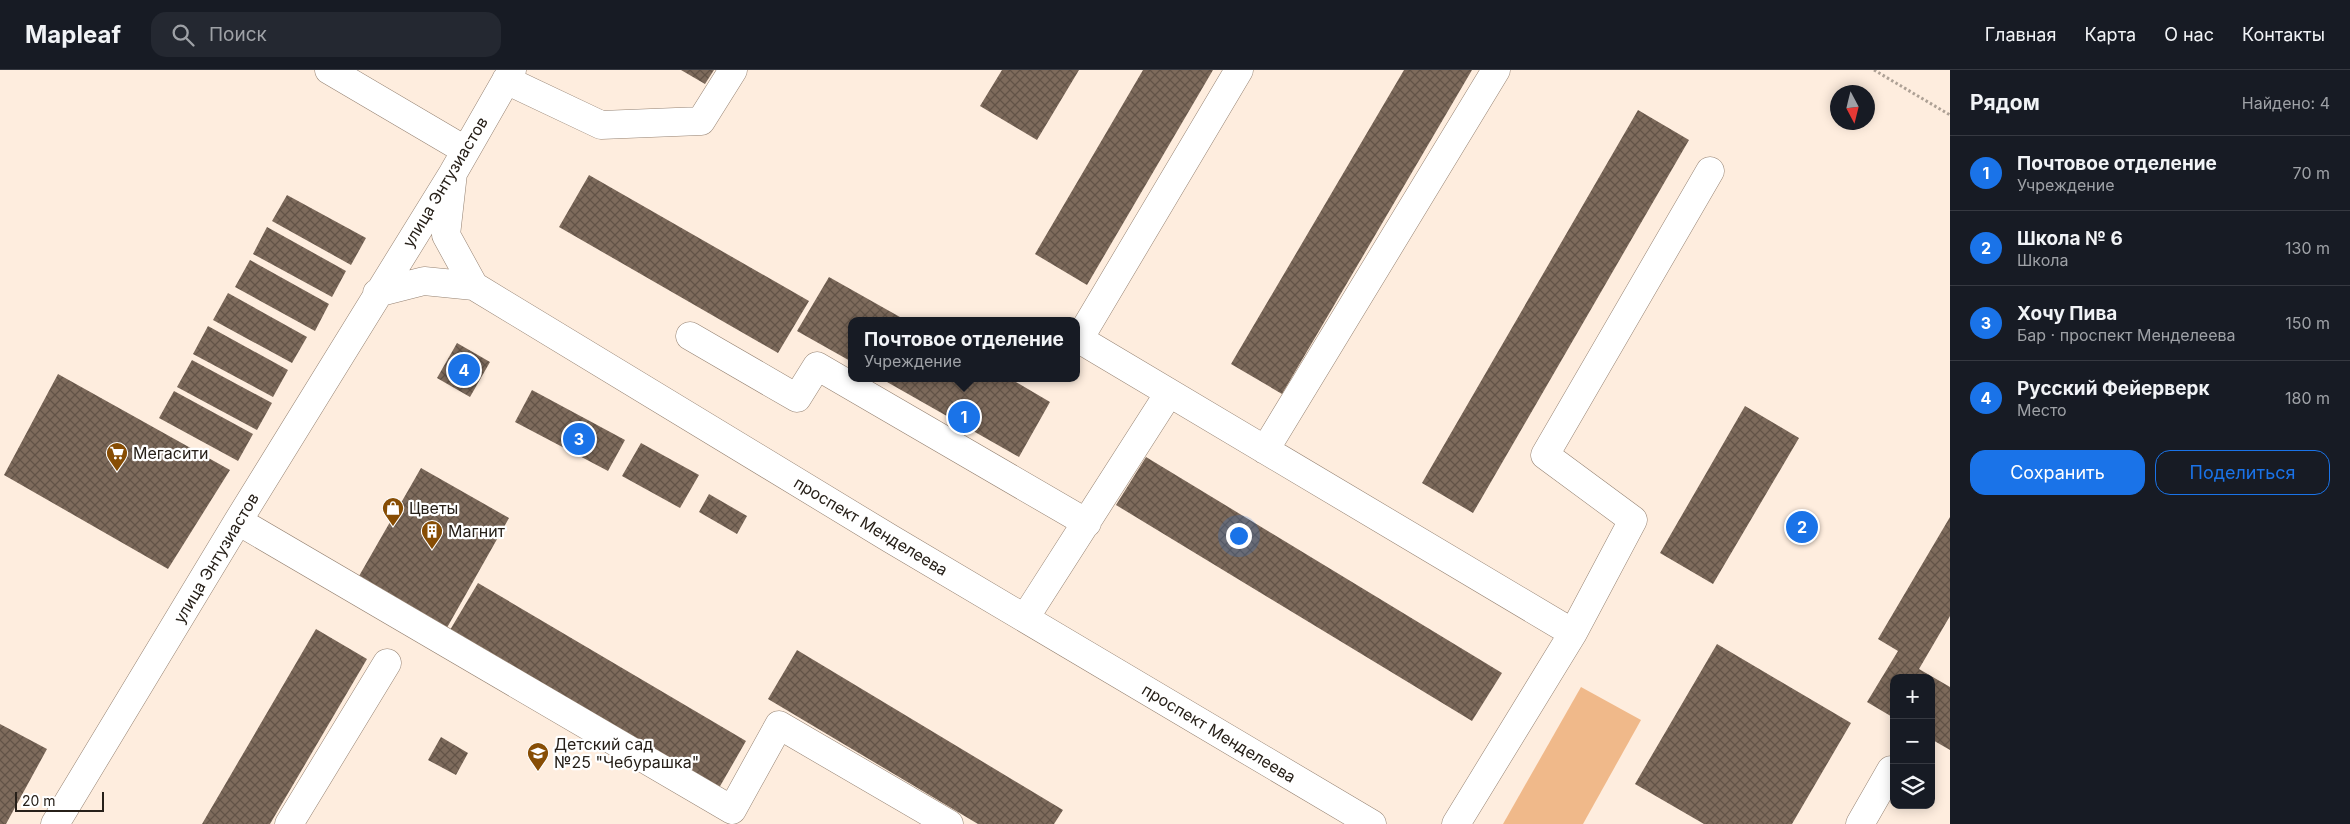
<!DOCTYPE html>
<html lang="ru">
<head>
<meta charset="utf-8">
<style>
  :root { --surface:#171b24; --page:#242831; --text:#f1f3f6; --muted:#9ea1a6; --line:#363941; --accent:#1a73e8 }
  body { margin:0; font-family:Inter,sans-serif; background:var(--page); color:var(--text) }
  .controls { position:absolute; right:15px; bottom:15px; display:grid; overflow:hidden; border-radius:10px; box-shadow:0 2px 12px #0003 }
  .controls button { width:45px; height:45px; display:grid; place-items:center; padding:0; border:0; border-bottom:1px solid var(--line); background:var(--surface); color:var(--text); font:25px sans-serif }
  .compass { position:absolute; left:1830px; top:15px; width:45px; height:45px; border-radius:50%; background:var(--surface); box-shadow:0 2px 12px #0003; rotate:173deg }
  .scale { position:absolute; left:15px; bottom:12px; width:89px; box-sizing:border-box; padding-left:5px; border:2px solid #272019; border-top:0; font-size:14px; line-height:18px; white-space:nowrap; color:#272019; -webkit-text-stroke:4px #fff; paint-order:stroke }
  .you { position:absolute; left:1238px; top:465px; width:18px; height:18px; margin:-12px; border:4px solid #fff; border-radius:50%; background:#1a73e8; box-shadow:0 0 0 8px #1a73e833 }
  .badge { display:grid; place-items:center; width:32px; height:32px; border-radius:50%; background:var(--accent); color:#fff; font-size:16px; font-weight:700 }
  .pin { position:absolute; translate:-50% -50%; border:2px solid #fff; box-shadow:0 1px 5px #0006 }
  .popup { position:absolute; left:848px; top:247px; width:232px; height:65px; box-sizing:border-box; display:grid; place-content:center; border-radius:10px; background:var(--surface); filter:drop-shadow(0 1px 4px #0005); font-size:16px; white-space:nowrap; color:var(--muted) }
  .popup b { font-size:19px; color:var(--text) }
  .popup::after { content:''; position:absolute; left:50%; top:100%; margin-left:-10px; border:10px solid transparent; border-top-color:var(--surface) }
  .list { margin:0; padding:0; list-style:none }
  h2 { display:flex; justify-content:space-between; align-items:center; height:65px; margin:0; padding:0 20px; font-size:21px }
  h2 small { font-size:16px; font-weight:400; color:var(--muted) }
  .list li { display:grid; grid-template-columns:32px 1fr auto; gap:15px; align-items:center; box-sizing:border-box; height:75px; padding:0 20px; border-top:1px solid var(--line) }
  .list b { display:block; font-size:19px; white-space:nowrap }
  .list p { margin:0; font-size:16px; white-space:nowrap; color:var(--muted) }
  .list em { font-size:16px; font-style:normal; color:var(--muted) }
  .actions { display:flex; gap:10px; padding:15px 20px }
  .actions a { flex:1; padding:11px 0; border:1px solid var(--accent); border-radius:15px; text-align:center; font-size:18px; color:var(--accent) }
  .actions .main { background:var(--accent); color:#fff }
  .icon { flex:none; width:28px; height:28px; fill:none; stroke:currentColor; stroke-width:2; stroke-linecap:round; stroke-linejoin:round }
  .map { position:relative; flex:none; width:1950px; height:754px; overflow:hidden }
  header { display:flex; align-items:center; gap:30px; box-sizing:border-box; height:70px; padding:0 25px; background:var(--surface); border-bottom:1px solid var(--line) }
  header strong { font-size:24px }
  nav { display:flex; gap:28px; margin-inline-start:auto; font-size:18px }
  .search { width:350px; height:45px; background:var(--page); display:flex; align-items:center; gap:12px; box-sizing:border-box; padding:0 18px; border-radius:15px; color:var(--muted); font-size:19px }
  main { display:flex }
  aside { flex:1; background:var(--surface) }
  .map>svg:first-child { display:block }
</style>
</head>
<body>
<header>
<strong>Mapleaf</strong>
<div class="search"><svg class="icon" aria-label="search" viewBox="0 0 24 24"><circle cx="10" cy="10" r="6"/><path d="M15 15l6 6"/></svg>Поиск</div>
<nav><a>Главная</a><a>Карта</a><a>О нас</a><a>Контакты</a></nav>
</header>
<main>
<div class="map">
<svg width="1950" height="754" viewBox="0 0 1950 754">
  <defs>
    <pattern id="building-cross-hatch" width="8" height="8" patternUnits="userSpaceOnUse" patternTransform="scale(1.25)"><rect width="8" height="8" fill="#7e6b5c"/><path d="M0 0l8 8M0 8l8-8" fill="none" stroke="#625347"/></pattern>
  </defs>
  <rect width="100%" height="100%" fill="#feedde"/>
  <path fill="#f0b98a" d="M1581 617 1641 650 1583 754H1503Z"/>
  <path fill="url(#building-cross-hatch)" d="M681 0H714L705 14Z
    M1002 0H1079L1037 70 980 36Z
    M1143 0H1213L1087 215 1035 184Z
    M1404 0H1472L1282 324 1231 294Z
    M1638 40 1689 70 1473 443 1422 413Z
    M589 105 809 231 778 283 559 157Z
    M287 125 366 168 351 195 272 151Z
    M267 157 346 201 332 227 253 184Z
    M250 190 329 234 315 261 235 217Z
    M829 207 907 251H852V292L797 261Z
    M228 223 307 267 292 293 213 250Z
    M208 256 288 300 273 327 193 284Z
    M457 273 490 292 470 327 437 308Z
    M192 290 272 333 257 360 177 317Z
    M58 304 230 400 168 499 4 405Z
    M880 308H1009L1050 332 1019 387Z
    M532 320 625 370 608 401 515 352Z
    M174 321 253 364 238 391 159 348Z
    M1745 336 1799 368 1713 514 1660 483Z
    M641 373 699 405 680 438 622 406Z
    M1146 387 1502 603 1472 651 1116 435Z
    M421 398 509 448 444 563 355 513Z
    M709 424 747 446 737 464 699 442Z
    M1950 447V546L1919 599 1950 617V680L1931 669V608H1894V648L1867 632 1898 581 1878 569Z
    M478 513 746 671 719 718 450 560Z
    M316 559 367 589 270 754H202Z
    M1717 574 1851 653 1792 754H1704L1635 714Z
    M797 580 1063 740 1054 754H978L768 629Z
    M0 654 47 679 6 754H0Z
    M441 667 468 683 456 705 428 690Z"/>
  <g fill="none" stroke-linecap="round" stroke-linejoin="round">
    <g stroke="#958272" stroke-width="29">
      <path id="minor" d="M329 0 465 80
        M1239 0 1079 269 1573 563 1456 754
        M506 10 601 55 701 51 733 0
        M453 103 446 165 474 216 891 469 1372 754
        M377 223 424 211 474 216
        M690 266 797 328 817 296 1087 453
        M1265 380 1496 0
        M238 451 732 740 779 655 949 754
        M1025 548 1169 323
        M1573 563 1633 450 1545 385 1710 101
        M55 754 238 451 453 103 512 0
        M289 754 387 593
        M1860 754 1891 700"/>
    </g>
    <path stroke="#aea195" stroke-width="3" stroke-dasharray="2.5 2.5" stroke-linecap="butt" d="M1874 0 1950 45"/>
    <use href="#minor" stroke="#fff" stroke-width="28"/>
  </g>
  <defs>
    <g id="supermarket-pin" transform="scale(1.125)"><path d="M0 17L-7.5 6A9.5 9.5 0 1 1 7.5 6Z" fill="#874d04" stroke="#fff"/><path d="M-6-5.5h2.5l.6 2H6L4.5 2H-2.5L-4.4-4H-6ZM-1.5 3.2a1.3 1.3 0 1 0 .1 0ZM3 3.2a1.3 1.3 0 1 0 .1 0Z" fill="#fff"/></g>
    <g id="shop-pin" transform="scale(1.125)"><path d="M0 17L-7.5 6A9.5 9.5 0 1 1 7.5 6Z" fill="#874d04" stroke="#fff"/><path d="M-5-2.5h2.3a2.7 3.5 0 0 1 5.4 0H5L5.5 6h-11ZM-1.5-2.5h3a1.5 2.3 0 0 0-3 0Z" fill="#fff"/></g>
    <g id="building-pin" transform="scale(1.125)"><path d="M0 17L-7.5 6A9.5 9.5 0 1 1 7.5 6Z" fill="#874d04" stroke="#fff"/><path d="M-4-6H4V6H1V3H-1V6H-4ZM-2.5-4.3h1.7v1.8h-1.7ZM.8-4.3h1.7v1.8H.8ZM-2.5-1h1.7V.8h-1.7ZM.8-1h1.7V.8H.8Z" fill="#fff"/></g>
    <g id="school-pin" transform="scale(1.125)"><path d="M0 17L-7.5 6A9.5 9.5 0 1 1 7.5 6Z" fill="#874d04" stroke="#fff"/><path d="M0-5L7-2L0 1L-7-2ZM-4 1L0 2.5L4 1V4Q0 6-4 4Z" fill="#fff"/></g>
  </defs>
  <g fill-rule="evenodd">
    <use href="#supermarket-pin" x="117" y="383"/>
    <use href="#shop-pin" x="393" y="438"/>
    <use href="#building-pin" x="432" y="461"/>
    <use href="#school-pin" x="538" y="683"/>
  </g>
  <g text-anchor="middle" dominant-baseline="central" stroke-width="4.5" stroke-linejoin="round" paint-order="stroke">
    <g font-size="16" fill="#272019" stroke="#fff">
      <text transform="translate(445 112) rotate(-59)">улица Энтузиастов</text>
      <text transform="translate(871 456) rotate(31)">проспект Менделеева</text>
      <text transform="translate(216 488) rotate(-59)">улица Энтузиастов</text>
      <text transform="translate(1219 663) rotate(31)">проспект Менделеева</text>
    </g>
    <g font-size="16" fill="#272019" stroke="#fff" text-anchor="start">
      <text x="133" y="383">Мегасити</text>
      <text x="409" y="438">Цветы</text>
      <text x="448" y="461">Магнит</text>
      <text x="554" y="674">Детский сад<tspan x="554" dy="18">№25 "Чебурашка"</tspan></text>
    </g>
  </g>
</svg>
<div class="controls">
<button>+</button>
<button>−</button>
<button><svg class="icon" aria-label="layers" viewBox="0 0 24 24"><path d="M12 4l9 5-9 5-9-5zM3 14l9 5 9-5"/></svg></button>
</div>
<svg class="compass" viewBox="-18 -18 36 36"><path d="M0-13l5 13h-10z" fill="#e53935"/><path d="M0 13l5-13h-10z" fill="#9ea1a6"/></svg>
<div class="scale">20 m</div>
<div class="you"></div>
<div class="pin badge" style="left:964px;top:347px">1</div>
<div class="popup"><b>Почтовое отделение</b>Учреждение</div>
<div class="pin badge" style="left:1802px;top:457px">2</div>
<div class="pin badge" style="left:579px;top:369px">3</div>
<div class="pin badge" style="left:464px;top:300px">4</div>
</div>
<aside>
<h2>Рядом<small>Найдено: 4</small></h2>
<ul class="list">
<li><span class="badge">1</span><div><b>Почтовое отделение</b><p>Учреждение</p></div><em>70 m</em></li>
<li><span class="badge">2</span><div><b>Школа № 6</b><p>Школа</p></div><em>130 m</em></li>
<li><span class="badge">3</span><div><b>Хочу Пива</b><p>Бар · проспект Менделеева</p></div><em>150 m</em></li>
<li><span class="badge">4</span><div><b>Русский Фейерверк</b><p>Место</p></div><em>180 m</em></li>
</ul>
<div class="actions"><a class="main">Сохранить</a><a>Поделиться</a></div>
</aside>
</main>
</body>
</html>
